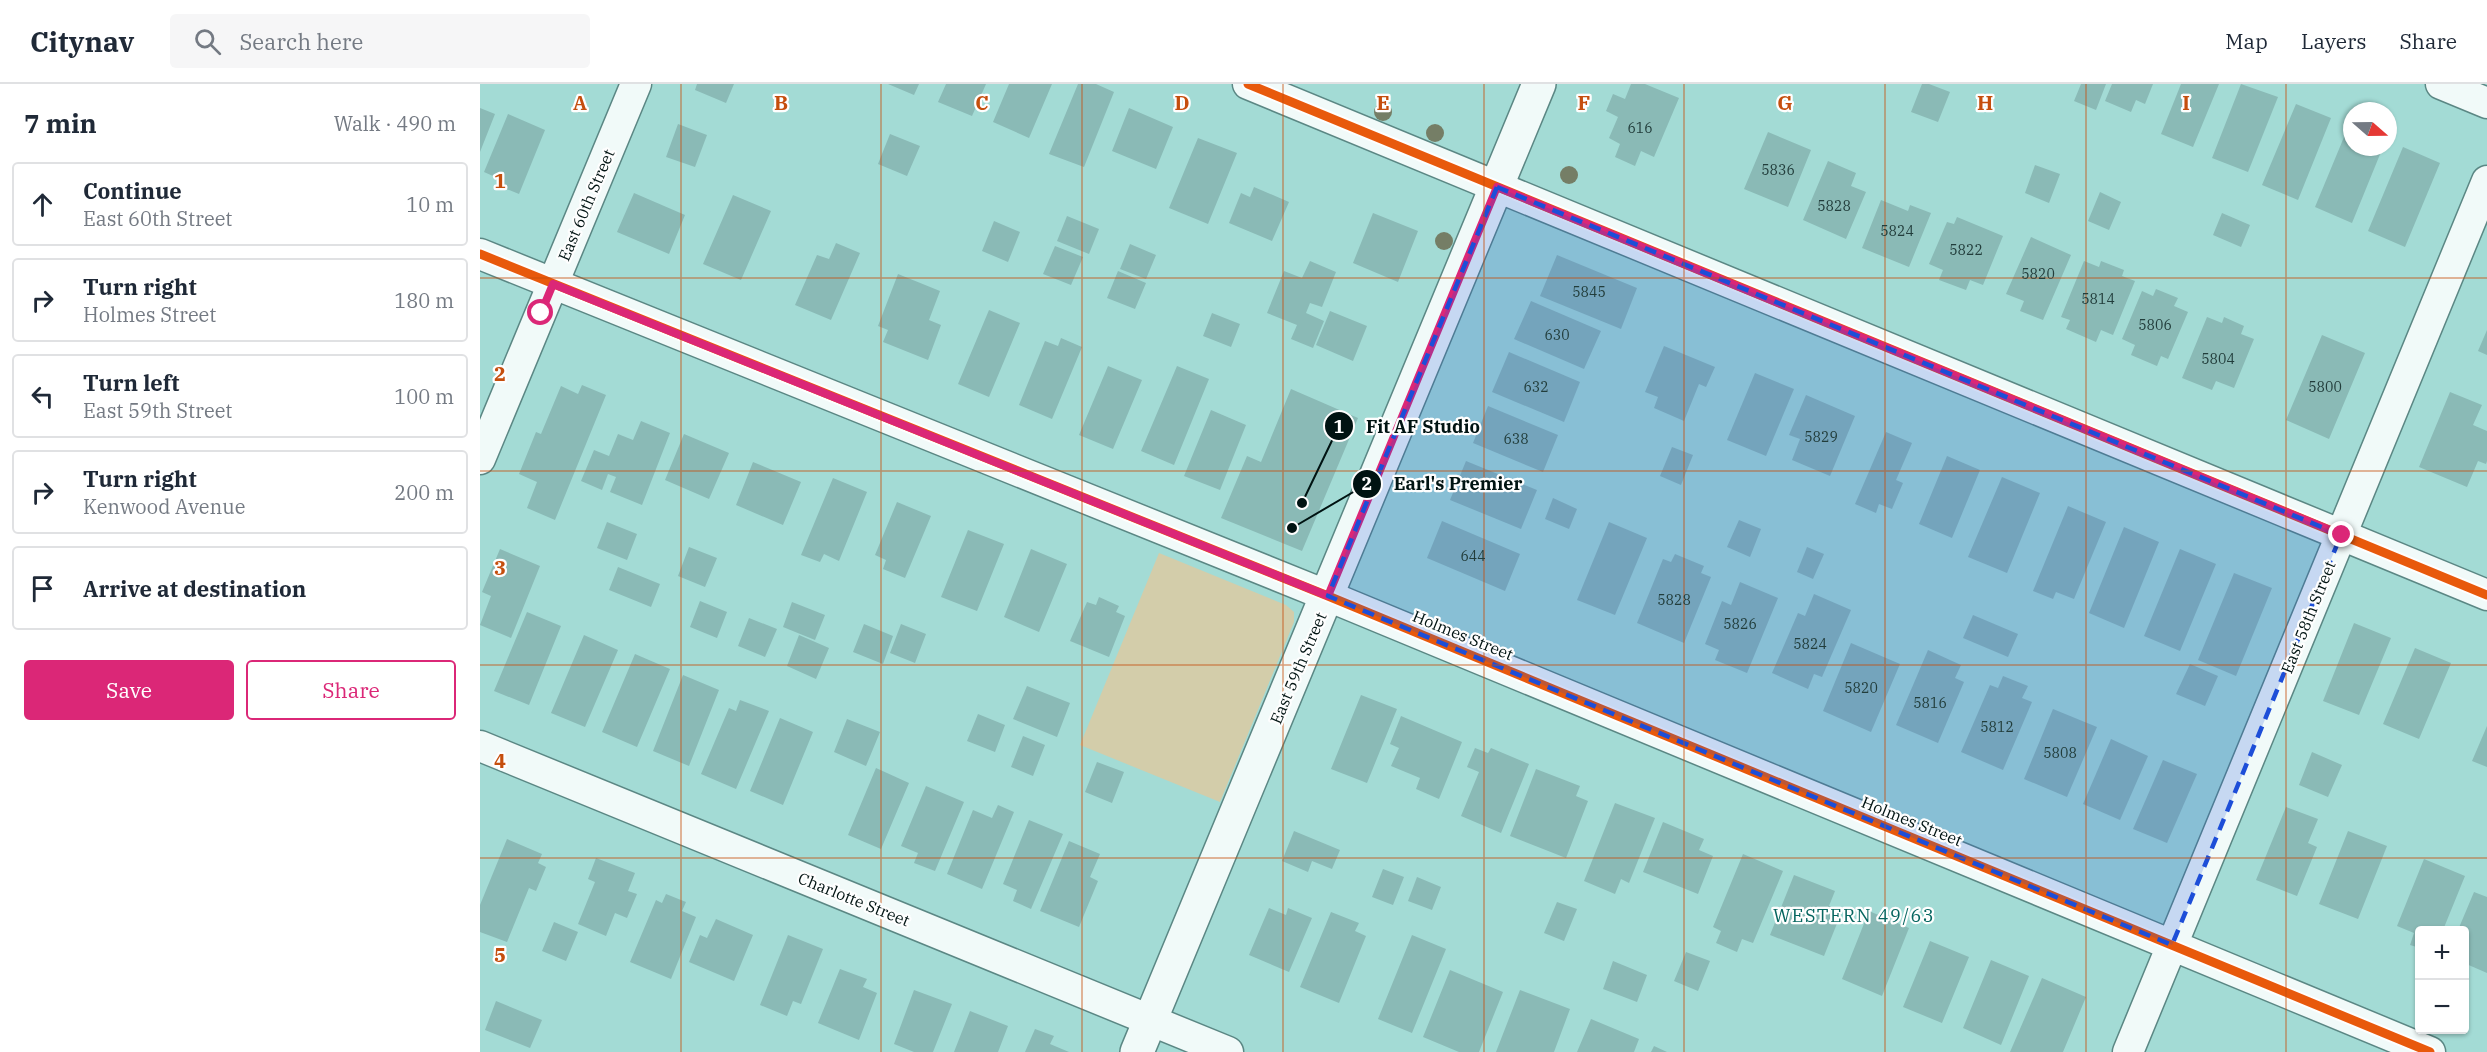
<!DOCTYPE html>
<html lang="en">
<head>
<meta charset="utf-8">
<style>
  :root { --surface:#fff; --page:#f6f6f7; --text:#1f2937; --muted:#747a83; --line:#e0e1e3; --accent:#db2777 }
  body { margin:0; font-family:"IBM Plex Serif",serif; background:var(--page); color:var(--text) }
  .controls { position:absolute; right:18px; bottom:18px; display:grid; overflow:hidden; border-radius:6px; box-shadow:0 2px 4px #0004 }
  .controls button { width:54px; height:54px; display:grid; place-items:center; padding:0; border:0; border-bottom:2px solid var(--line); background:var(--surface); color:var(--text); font:30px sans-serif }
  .compass { position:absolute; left:1863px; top:18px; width:54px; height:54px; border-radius:50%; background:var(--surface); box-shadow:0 2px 4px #0004; rotate:110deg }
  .stop { position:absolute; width:18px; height:18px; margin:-14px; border:4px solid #db2777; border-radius:50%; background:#fff }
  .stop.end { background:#db2777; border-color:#fff; box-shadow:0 2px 6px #0008 }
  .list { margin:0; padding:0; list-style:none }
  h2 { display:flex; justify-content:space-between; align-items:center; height:78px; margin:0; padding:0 24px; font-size:26px }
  h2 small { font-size:20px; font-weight:400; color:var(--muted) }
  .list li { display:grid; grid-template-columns:39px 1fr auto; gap:18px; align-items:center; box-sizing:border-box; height:84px; margin:0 12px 12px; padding:0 12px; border:2px solid var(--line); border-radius:6px }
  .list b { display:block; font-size:22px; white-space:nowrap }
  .list p { margin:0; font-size:20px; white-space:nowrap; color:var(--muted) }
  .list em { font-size:20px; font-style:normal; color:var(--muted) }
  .actions { display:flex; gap:12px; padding:18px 24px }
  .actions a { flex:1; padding:14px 0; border:2px solid var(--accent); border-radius:6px; text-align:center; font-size:21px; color:var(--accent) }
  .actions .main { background:var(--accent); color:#fff }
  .icon { flex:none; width:33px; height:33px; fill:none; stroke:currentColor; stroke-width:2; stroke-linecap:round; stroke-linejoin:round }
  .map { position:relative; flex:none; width:2007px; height:968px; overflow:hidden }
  header { display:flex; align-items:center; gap:36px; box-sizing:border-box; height:84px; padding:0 30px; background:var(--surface); border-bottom:2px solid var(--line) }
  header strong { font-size:28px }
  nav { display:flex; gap:33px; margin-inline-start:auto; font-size:21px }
  .search { width:420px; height:54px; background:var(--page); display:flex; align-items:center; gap:15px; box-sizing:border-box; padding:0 21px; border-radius:6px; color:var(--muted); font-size:22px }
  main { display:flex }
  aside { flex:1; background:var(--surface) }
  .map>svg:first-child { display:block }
</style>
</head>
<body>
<header>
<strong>Citynav</strong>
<div class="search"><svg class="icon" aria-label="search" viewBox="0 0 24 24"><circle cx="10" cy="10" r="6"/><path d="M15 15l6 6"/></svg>Search here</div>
<nav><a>Map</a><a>Layers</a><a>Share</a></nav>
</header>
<main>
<aside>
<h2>7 min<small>Walk · 490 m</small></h2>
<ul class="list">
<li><svg class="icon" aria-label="ahead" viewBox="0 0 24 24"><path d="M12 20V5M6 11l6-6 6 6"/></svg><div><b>Continue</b><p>East 60th Street</p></div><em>10 m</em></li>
<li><svg class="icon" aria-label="right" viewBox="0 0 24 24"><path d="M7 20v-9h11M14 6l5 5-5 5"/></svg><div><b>Turn right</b><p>Holmes Street</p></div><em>180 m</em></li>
<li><svg class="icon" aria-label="left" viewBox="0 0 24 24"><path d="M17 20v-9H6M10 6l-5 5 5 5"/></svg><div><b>Turn left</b><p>East 59th Street</p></div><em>100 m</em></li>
<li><svg class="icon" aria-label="right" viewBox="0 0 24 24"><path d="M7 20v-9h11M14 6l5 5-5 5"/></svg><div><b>Turn right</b><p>Kenwood Avenue</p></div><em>200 m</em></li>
<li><svg class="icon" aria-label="arrive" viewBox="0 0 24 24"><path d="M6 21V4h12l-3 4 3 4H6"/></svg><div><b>Arrive at destination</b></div></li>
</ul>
<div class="actions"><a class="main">Save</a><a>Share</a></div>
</aside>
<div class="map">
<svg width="2007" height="968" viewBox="0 0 2007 968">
  <rect width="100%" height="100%" fill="#a3dbd5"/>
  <path fill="#d3cdaa" d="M679 469 806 521 814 528V538L740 718 600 661Z"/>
  <path fill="#8abab6" d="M217 0H254L246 19 215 6Z
    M408 0H439L434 11Z
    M466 0H506L492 32 458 18Z
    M529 0H572L549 54 513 38Z
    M598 0H616L634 8 604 83 569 70Z
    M1151 0H1165L1199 14 1174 73 1161 67 1155 82 1135 73 1140 60 1129 54 1138 33 1126 27 1133 10 1145 15Z
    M1442 0H1449L1470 8 1458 38 1431 28Z
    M1601 0H1626L1616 26 1594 17Z
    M1632 0H1673L1665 20 1656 16 1651 28 1625 17Z
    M1701 0H1739L1713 63 1681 50Z
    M1761 0 1798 13 1768 88 1732 74Z
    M1816 20 1851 34 1818 116 1782 101Z
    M0 24 15 30 0 68Z
    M649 24 693 43 676 85 632 67Z
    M28 30 65 46 39 110 19 102 22 96 4 88Z
    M198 40 227 51 215 83 186 73Z
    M1869 41 1872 42V63H1903L1872 139 1835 123Z
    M1288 48 1331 66 1308 123 1264 105Z
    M410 50 440 62 427 92 398 80Z
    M718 54 757 69 728 140 689 124Z
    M1923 63 1960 79 1925 163 1888 147Z
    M1348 77 1376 89 1371 102 1386 108 1366 155 1323 136Z
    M1555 81 1580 90 1569 119 1545 109Z
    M774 103 809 118 792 157 749 139 761 109 770 113Z
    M1620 108 1641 118 1629 146 1608 137Z
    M154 109 205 131 189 170 137 148Z
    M253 111 291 127 261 196 223 180Z
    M1401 116 1428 127 1430 121 1451 129 1429 183 1382 164Z
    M893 129 938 147 918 198 873 179Z
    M1742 129 1770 141 1761 163 1733 151Z
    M587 132 619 145 609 170 577 157Z
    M1477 133 1523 152 1503 201 1490 196 1486 206 1459 196 1463 186 1449 180 1467 138 1474 140Z
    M514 137 540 148 528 178 502 167Z
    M1551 153 1591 171 1563 236 1540 227 1544 217 1526 210Z
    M356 159 380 169 351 236 315 221 337 171 349 175Z
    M650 160 676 171 666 195 640 185Z
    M575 162 603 173 591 201 563 190Z
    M1077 171 1157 204 1141 245 1060 212Z
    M830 177 856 188 842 223 830 219 826 229 844 237 833 264 811 255 817 241 787 229 804 187 822 194Z
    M1604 177 1619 183 1621 177 1644 186 1642 192 1655 197 1633 251 1621 246 1616 258 1586 245 1590 236 1581 233Z
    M638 187 666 199 655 225 627 214Z
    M418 190 460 207 449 236 461 241 448 276 403 258 408 246 398 242Z
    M1676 205 1698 214 1694 222 1708 228 1688 275 1681 272 1677 282 1651 271 1655 261 1642 255 1662 207 1673 212Z
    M1051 217 1121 247 1104 285 1034 255Z
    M509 226 540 239 509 313 478 300Z
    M850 227 887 242 873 277 836 261Z
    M732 229 760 240 751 263 723 252Z
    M1727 233 1742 239 1744 233 1764 242 1761 250 1774 255 1754 304 1736 297 1732 306 1702 294Z
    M2007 246V271L1998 267Z
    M1842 251 1885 269 1849 355 1806 336Z
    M581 254 602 263 572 335 539 321 565 257 578 262Z
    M1184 262 1235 283 1226 303 1219 300 1204 337 1174 324 1178 313 1165 308Z
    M1029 268 1100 298 1084 338 1012 308Z
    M628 282 662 296 633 365 599 351Z
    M697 282 729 295 694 381 661 367Z
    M1275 289 1314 305 1286 372 1247 356Z
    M102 301 126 311 75 436 47 424 57 398 39 390 56 348 61 350 81 302 98 310Z
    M811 305 878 334 822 467 741 434 767 372 781 378Z
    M1970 308 2002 321 1993 341 2007 347V377L2006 380 1998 377 1987 403 1939 383Z
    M1326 311 1375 332 1350 392 1312 376 1320 355 1309 351Z
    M1008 322 1078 351 1063 388 993 359Z
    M731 326 766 341 740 406 704 392Z
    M161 337 190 349 162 421 130 408 136 393 128 390 122 406 101 397 114 366 129 372 138 350 153 356Z
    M1406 348 1432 359 1416 396 1423 399 1412 425 1399 420 1396 429 1375 420Z
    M204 350 249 369 229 415 185 396Z
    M1192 363 1213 371 1201 401 1180 392Z
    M1467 372 1500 386 1472 454 1439 440Z
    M986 377 1057 406 1041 445 970 416Z
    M273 378 321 398 303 441 256 421Z
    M1522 393 1560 409 1527 489 1488 473Z
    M353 394 387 408 359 477 344 470 340 478 321 471Z
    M1073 414 1097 425 1089 445 1065 435Z
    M417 418 451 432 425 494 403 485 406 476 395 471Z
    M1588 422 1626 438 1594 515 1576 508 1573 515 1553 507Z
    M1259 436 1281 445 1270 473 1247 463Z
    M962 437 1040 470 1025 507 947 474Z
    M127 438 157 450 147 476 117 464Z
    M1129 438 1167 454 1135 531 1097 516Z
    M1644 443 1679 458 1644 544 1609 529Z
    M488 446 524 460 497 527 461 513Z
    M209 463 237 474 225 503 198 492Z
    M1327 463 1344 470 1333 495 1317 488Z
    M20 465 60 482 31 554 0 541 11 512 2 508Z
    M551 465 587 480 559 548 524 533Z
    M1700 465 1736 480 1700 567 1664 552Z
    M1195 470 1224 482 1221 489 1231 493 1204 559 1157 539 1183 475 1191 478Z
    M138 483 180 500 171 523 129 506Z
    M1754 489 1792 504 1756 592 1718 576Z
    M1260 498 1298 514 1267 589 1235 576 1239 566 1225 560 1242 517 1251 521Z
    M1334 510 1371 526 1342 593 1334 590 1328 605 1292 589 1318 529 1325 532Z
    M619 513 639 522 636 528 645 532 629 573 590 557 607 518 616 521Z
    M220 517 247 528 237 554 210 543Z
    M312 518 345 531 335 556 303 543Z
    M47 528 81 542 49 621 14 607Z
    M1493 531 1538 550 1528 573 1483 554Z
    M269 534 297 545 285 573 258 562Z
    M1874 539 1911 554 1879 631 1843 617Z
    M384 540 413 552 403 580 373 568Z
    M421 540 446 550 435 579 410 569Z
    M104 551 138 566 105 643 71 629Z
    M319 551 349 564 336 595 307 582Z
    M1371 559 1420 580 1391 648 1343 627Z
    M1935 564 1971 579 1939 655 1903 640Z
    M1448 566 1481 581 1475 594 1484 598 1458 659 1416 641Z
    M155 570 190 585 157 663 122 648Z
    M1710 580 1738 592 1725 622 1696 610Z
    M203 591 239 606 209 682 173 667Z
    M1523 592 1548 602 1542 614 1552 618 1523 686 1481 668 1510 601 1518 604Z
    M547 602 590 619 577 653 533 635Z
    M881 611 917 625 887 699 851 685Z
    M260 616 289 627 256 705 221 690 249 624 256 627Z
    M1573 625 1617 643 1587 713 1544 695Z
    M498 630 525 641 515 668 487 657Z
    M921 632 982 658 959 715 936 705 940 694 911 682 919 664 910 660Z
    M300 634 333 648 303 721 270 707Z
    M367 635 400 648 386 682 354 668Z
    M2007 642V683L1992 677Z
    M543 652 565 661 553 692 531 683Z
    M1631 655 1668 672 1640 736 1603 720Z
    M995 664 1008 669 1011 664 1049 680 1021 749 981 732 999 688 987 683Z
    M1832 668 1862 681 1848 713 1819 701Z
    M1683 676 1717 690 1687 759 1653 745Z
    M617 678 644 688 632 719 605 708Z
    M396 684 429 699 401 765 368 751Z
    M1056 685 1100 702 1096 712 1108 717 1086 774 1030 752Z
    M446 702 484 718 455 787 434 779 438 769 421 762Z
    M1135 719 1175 734 1149 799 1141 795 1135 810 1104 797Z
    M518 721 534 728 502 805 467 790 493 726 512 734Z
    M1806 723 1838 735 1828 759 1837 763 1817 812 1776 796Z
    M549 736 583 750 551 825 533 817 537 806 523 800Z
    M1183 738 1224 755 1219 766 1233 772 1218 810 1163 788Z
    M814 747 860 766 852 785 832 777 828 788 802 777Z
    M1868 747 1907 762 1878 835 1839 820Z
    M27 755 62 770 58 779 66 783 56 807 49 804 27 858 0 848V821Z
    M589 757 620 770 610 793 618 797 599 843 560 827Z
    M1263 770 1303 787 1273 859 1262 855 1257 868 1236 859 1241 847 1233 843Z
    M116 774 155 789 148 807 157 810 147 834 135 829 126 852 98 840 115 798 108 795Z
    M1944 775 1985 792 1963 846H1940V864L1930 861 1934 849 1917 842Z
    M903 785 924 793 913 821 892 813Z
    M1314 791 1355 807 1349 822 1362 827 1344 872 1290 851Z
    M937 793 961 803 952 826 928 817Z
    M1994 808 2007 813V889L1984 879V846H1978Z
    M186 810 206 818 202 827 216 833 191 895 150 878 176 816 182 819Z
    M1077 818 1097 825 1084 857 1064 849Z
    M789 824 806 831 808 824 832 834 809 888 769 871Z
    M1389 827 1429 844 1402 912 1362 895Z
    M851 828 879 839 875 847 886 852 859 919 820 903Z
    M236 835 273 851 254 897 209 878 220 851 227 854Z
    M74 838 98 848 86 877 62 867Z
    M308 851 343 865 321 920 313 917 307 932 280 921Z
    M932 851 966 865 932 949 898 935Z
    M1450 857 1489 873 1462 939 1423 923Z
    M1206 868 1230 877 1218 907 1194 897Z
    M1511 876 1549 892 1521 961 1483 944Z
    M1133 877 1167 891 1157 918 1123 905Z
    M360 885 387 895 383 903 397 909 379 956 338 939Z
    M970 886 1023 908 999 968H979L943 953Z
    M1562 894 1606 913 1583 968H1530Z
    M434 906 472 920 453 968H434L414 960Z
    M1040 906 1090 925 1074 968H1016Z
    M16 917 62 936 50 964 5 946Z
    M490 927 528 942 518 968H474Z
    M1111 935 1159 955 1154 968H1097Z
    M555 945 574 952 570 960 589 968H545Z
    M1174 962 1187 968H1171Z"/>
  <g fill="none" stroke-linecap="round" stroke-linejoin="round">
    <g stroke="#5b8784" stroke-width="33">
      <path id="street" d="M768 0 2007 511
        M1961 0 2007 19
        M0 170 848 512 1950 968
        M0 375 156 0
        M0 662 748 968
        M1648 968 2007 97"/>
    </g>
    <g stroke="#5b8784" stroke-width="36">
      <path id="secondary" d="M657 968 1059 0"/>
    </g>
    <use href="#street" stroke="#f1faf9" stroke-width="30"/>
    <use href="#secondary" stroke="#f1faf9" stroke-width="33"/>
    <g stroke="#fefefe" stroke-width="13">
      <path id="cycleway" d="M768 0 2007 511
        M0 170 848 512 1950 968"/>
    </g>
    <use href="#cycleway" stroke="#e8590c" stroke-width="9"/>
  </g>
  <g fill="#757e66">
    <circle cx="903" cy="28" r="9"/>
    <circle cx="955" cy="49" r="9"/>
    <circle cx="1089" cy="91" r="9"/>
    <circle cx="964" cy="157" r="9"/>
  </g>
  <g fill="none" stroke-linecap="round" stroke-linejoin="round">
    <path stroke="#db2777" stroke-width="8" d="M61 229 73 200 848 512 1017 103 1862 451"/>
  </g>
  <path fill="#1d4ed8" fill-opacity="0.2" stroke="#1d4ed8" stroke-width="4.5" stroke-dasharray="12 8" stroke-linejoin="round" d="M1017 103 1861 451 1692 861 848 512Z"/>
  <path fill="none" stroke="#c54e0d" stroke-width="1.5" stroke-opacity="0.55" d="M201 0V968M401 0V968M602 0V968M803 0V968M1004 0V968M1204 0V968M1405 0V968M1606 0V968M1806 0V968M0 194H2007M0 387H2007M0 581H2007M0 774H2007"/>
  <g text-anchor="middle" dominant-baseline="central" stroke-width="4.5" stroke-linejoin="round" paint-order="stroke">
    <g font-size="14" fill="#223d3b">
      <text x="1160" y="44">616</text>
      <text x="1298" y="86">5836</text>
      <text x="1354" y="122">5828</text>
      <text x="1417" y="147">5824</text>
      <text x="1486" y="166">5822</text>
      <text x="1558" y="190">5820</text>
      <text x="1109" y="208">5845</text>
      <text x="1618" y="215">5814</text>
      <text x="1675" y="241">5806</text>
      <text x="1077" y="251">630</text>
      <text x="1738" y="275">5804</text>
      <text x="1056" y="303">632</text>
      <text x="1845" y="303">5800</text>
      <text x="1341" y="353">5829</text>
      <text x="1036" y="355">638</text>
      <text x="993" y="472">644</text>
      <text x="1194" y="516">5828</text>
      <text x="1260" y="540">5826</text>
      <text x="1330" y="560">5824</text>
      <text x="1381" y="604">5820</text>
      <text x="1450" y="619">5816</text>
      <text x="1517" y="643">5812</text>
      <text x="1580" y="669">5808</text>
    </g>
    <g font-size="16" fill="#001312" stroke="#fefefe">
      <text transform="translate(106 121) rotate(-67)">East 60th Street</text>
      <text transform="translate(1828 533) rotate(-68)">East 58th Street</text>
      <text transform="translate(983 551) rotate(22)">Holmes Street</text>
      <text transform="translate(818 584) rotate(-67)">East 59th Street</text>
      <text transform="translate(1432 737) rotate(22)">Holmes Street</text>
      <text transform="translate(374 815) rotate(22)">Charlotte Street</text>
    </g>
    <g font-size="18" letter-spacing="1.5" fill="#05655f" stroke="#fefefe">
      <text x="1374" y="831">WESTERN 49/63</text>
    </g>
  </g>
  <g font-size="20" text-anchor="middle" font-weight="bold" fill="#c54e0d" stroke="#fefefe" stroke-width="4.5" stroke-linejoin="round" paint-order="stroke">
    <text x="100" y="26">A</text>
    <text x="301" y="26">B</text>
    <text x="502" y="26">C</text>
    <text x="702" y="26">D</text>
    <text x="903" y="26">E</text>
    <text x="1104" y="26">F</text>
    <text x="1305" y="26">G</text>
    <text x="1505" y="26">H</text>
    <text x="1706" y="26">I</text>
    <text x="20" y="104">1</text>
    <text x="20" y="297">2</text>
    <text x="20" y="491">3</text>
    <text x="20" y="684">4</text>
    <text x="20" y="878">5</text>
  </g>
  <path fill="none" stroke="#001312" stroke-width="2" d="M822 419L859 342M812 444L887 400"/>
  <g fill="#001312" stroke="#fefefe" stroke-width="2">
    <circle cx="822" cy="419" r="6"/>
    <circle cx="812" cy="444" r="6"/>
    <circle cx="859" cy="342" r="15"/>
    <circle cx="887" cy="400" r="15"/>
  </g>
  <g font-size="18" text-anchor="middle" font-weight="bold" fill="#fff">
    <text x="859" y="349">1</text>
    <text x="887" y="406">2</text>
  </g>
  <g font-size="18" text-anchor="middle" font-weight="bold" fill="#001312" stroke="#fefefe" stroke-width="4.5" stroke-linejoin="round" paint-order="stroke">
    <text x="943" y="349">Fit AF Studio</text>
    <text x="978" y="406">Earl's Premier</text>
  </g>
</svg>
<div class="controls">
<button>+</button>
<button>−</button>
</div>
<svg class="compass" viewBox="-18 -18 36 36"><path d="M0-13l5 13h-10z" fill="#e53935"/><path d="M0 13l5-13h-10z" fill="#747a83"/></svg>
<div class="stop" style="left:61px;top:229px"></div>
<div class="stop end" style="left:1862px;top:451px"></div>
</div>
</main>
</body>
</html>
